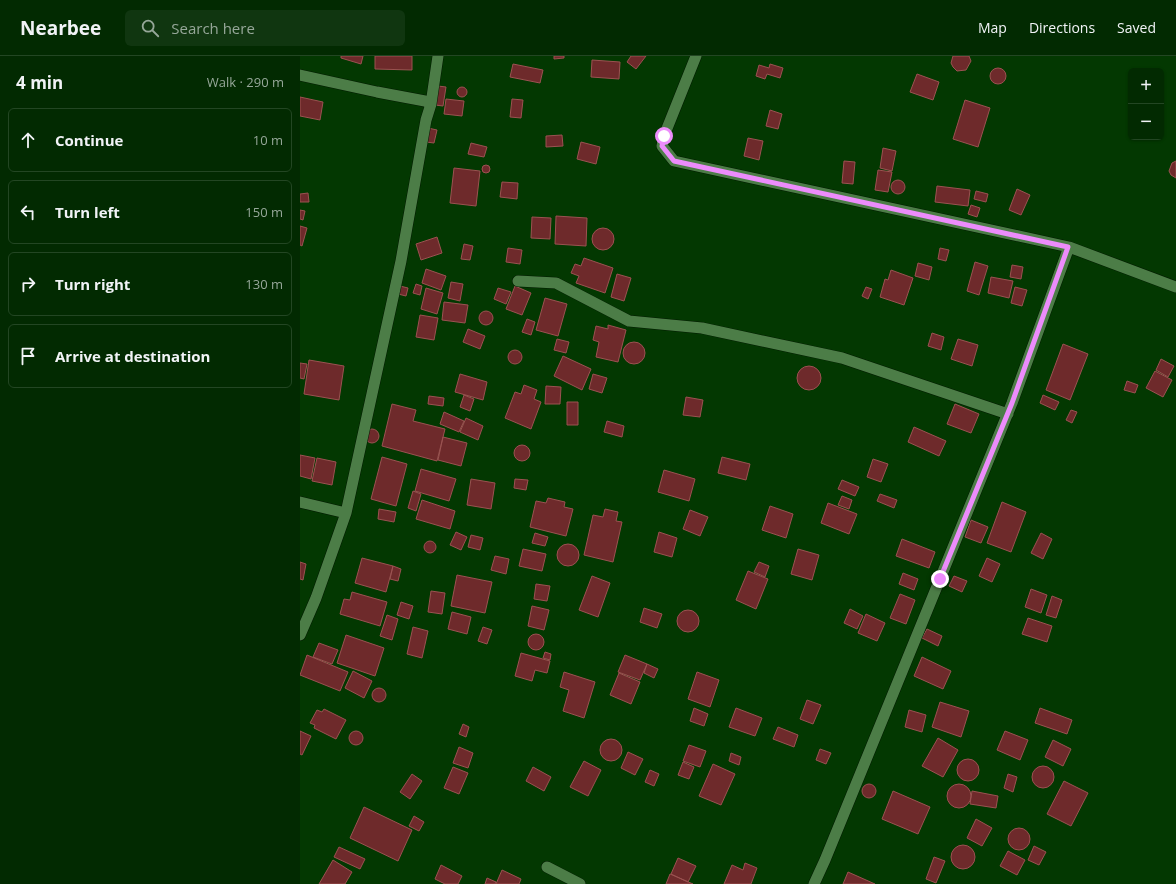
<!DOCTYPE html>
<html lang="en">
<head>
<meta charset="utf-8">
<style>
  :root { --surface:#022a01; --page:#103610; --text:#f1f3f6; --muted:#96a799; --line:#234623 }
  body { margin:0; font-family:"Open Sans",sans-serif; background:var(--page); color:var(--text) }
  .controls { position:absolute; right:12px; top:12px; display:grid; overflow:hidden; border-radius:6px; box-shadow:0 1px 3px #0004 }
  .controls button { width:36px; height:36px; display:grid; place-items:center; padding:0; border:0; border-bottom:1px solid var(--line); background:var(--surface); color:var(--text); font:20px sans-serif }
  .stop { position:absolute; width:12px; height:12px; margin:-9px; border:3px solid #ec8cfb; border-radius:50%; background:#fff }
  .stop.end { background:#ec8cfb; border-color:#fff; box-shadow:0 1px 4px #0008 }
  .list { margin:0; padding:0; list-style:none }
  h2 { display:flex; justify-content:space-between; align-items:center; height:52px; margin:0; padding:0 16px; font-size:17px }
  h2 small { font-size:13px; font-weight:400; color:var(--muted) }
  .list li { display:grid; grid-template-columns:26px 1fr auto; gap:12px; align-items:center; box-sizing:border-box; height:64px; margin:0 8px 8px; padding:0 8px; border:1px solid var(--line); border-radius:6px }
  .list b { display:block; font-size:15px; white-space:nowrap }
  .list em { font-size:13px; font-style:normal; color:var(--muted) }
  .icon { flex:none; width:22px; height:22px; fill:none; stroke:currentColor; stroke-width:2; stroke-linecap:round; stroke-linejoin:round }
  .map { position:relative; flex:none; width:876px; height:828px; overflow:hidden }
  header { display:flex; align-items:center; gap:24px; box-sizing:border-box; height:56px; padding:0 20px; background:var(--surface); border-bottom:1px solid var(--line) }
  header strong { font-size:19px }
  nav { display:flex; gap:22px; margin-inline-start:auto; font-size:14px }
  .search { width:280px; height:36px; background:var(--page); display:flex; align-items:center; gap:10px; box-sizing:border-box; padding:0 14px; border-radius:6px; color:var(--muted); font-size:15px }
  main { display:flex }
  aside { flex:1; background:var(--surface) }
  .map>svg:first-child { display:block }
</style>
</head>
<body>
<header>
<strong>Nearbee</strong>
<div class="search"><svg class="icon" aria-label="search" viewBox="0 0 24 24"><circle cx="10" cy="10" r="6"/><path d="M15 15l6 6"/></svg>Search here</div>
<nav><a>Map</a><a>Directions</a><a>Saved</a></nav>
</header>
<main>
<aside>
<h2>4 min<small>Walk · 290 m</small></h2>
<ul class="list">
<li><svg class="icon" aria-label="ahead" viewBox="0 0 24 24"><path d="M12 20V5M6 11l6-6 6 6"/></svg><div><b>Continue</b></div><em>10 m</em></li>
<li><svg class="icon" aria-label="left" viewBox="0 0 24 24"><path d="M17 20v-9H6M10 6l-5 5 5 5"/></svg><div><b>Turn left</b></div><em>150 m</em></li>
<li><svg class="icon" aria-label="right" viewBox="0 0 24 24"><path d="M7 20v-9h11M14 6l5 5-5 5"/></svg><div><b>Turn right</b></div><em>130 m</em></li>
<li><svg class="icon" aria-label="arrive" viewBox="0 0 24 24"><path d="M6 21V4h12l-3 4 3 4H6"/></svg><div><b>Arrive at destination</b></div></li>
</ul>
</aside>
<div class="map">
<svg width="876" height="828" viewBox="0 0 876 828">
  <rect width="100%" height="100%" fill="#033801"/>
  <path fill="#6e2a2b" stroke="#9b5251" d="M41 0H63L61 8 41 2Z
    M75 0H112V14L75 13Z
    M254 0H264V2L254 3Z
    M331 0H346L336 13 327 6Z
    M653 0H669L671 5 666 14 657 15 653 11 651 7Z
    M292 4 320 6 319 23 291 21Z
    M213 8 243 14 240 27 210 21Z
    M470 8 483 12 480 22 467 18 465 23 456 20 459 9 469 12Z
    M690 20a8 8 0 1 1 16 0a8 8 0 1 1-16 0Z
    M617 18 639 26 633 44 610 36Z
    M138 30 146 31 143 50 135 49Z
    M157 36a5 5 0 1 1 10 0a5 5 0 1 1-10 0Z
    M0 41 23 46 20 64 0 60Z
    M146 43 164 45 162 60 144 58Z
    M212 43 223 44 221 62 210 61Z
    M665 44 690 52 678 91 653 83Z
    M470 54 482 58 478 73 466 70Z
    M128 72 137 74 134 87 126 86Z
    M262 79 263 90 246 91V80Z
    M448 82 463 85 459 104 444 100Z
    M281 86 300 91 296 108 277 103Z
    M171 87 187 91 184 101 168 98Z
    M583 92 596 95 592 115 580 112Z
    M544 105 555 106 553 128 542 127Z
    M876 105V122L871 119 869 115 872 107Z
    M182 113a4 4 0 1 1 8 0a4 4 0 1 1-8 0Z
    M154 112 180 115 176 150 150 147Z
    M578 114 592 116 588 136 575 134Z
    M591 131a7 7 0 1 1 14 0a7 7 0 1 1-14 0Z
    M202 126 218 127 217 143 200 141Z
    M637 130 670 134 668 150 635 146Z
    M717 133 730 139 721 159 709 154Z
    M676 135 688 138 686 146 674 143Z
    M8 137 9 146H0V138Z
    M671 149 680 152 677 161 668 158Z
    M0 154 5 155 3 164 0 163Z
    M256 160 287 162 286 190 255 188Z
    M232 161 251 162 250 183 231 182Z
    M0 170 7 172 2 190 0 189Z
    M292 183a11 11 0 1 1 22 0a11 11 0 1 1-22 0Z
    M137 181 142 197 121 204 116 188Z
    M164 188 173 190 170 204 161 203Z
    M208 192 222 194 220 208 206 206Z
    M640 192 649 194 646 205 638 203Z
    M284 202 313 212 305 237 276 227 279 220 271 217 275 208 281 210Z
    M675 206 688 210 679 239 667 235Z
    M618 207 632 211 629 224 615 220Z
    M712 209 723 211 721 223 710 221Z
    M126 213 146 220 141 234 122 227Z
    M591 214 613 222 604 249 580 241 585 223 588 224Z
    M317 218 331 222 324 245 311 241Z
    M691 221 713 225 709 242 688 237Z
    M151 226 163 228 160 245 148 242Z
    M116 228 122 230 120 239 113 237Z
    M100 230 108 232 106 240 98 238Z
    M215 230 231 237 222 259 206 253Z
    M566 231 572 233 568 243 562 240Z
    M715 231 727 234 722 250 711 247Z
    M126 232 143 237 137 258 121 253Z
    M198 232 211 236 206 248 194 243Z
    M245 242 267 248 258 280 236 274Z
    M144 246 168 249 165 267 142 264Z
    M179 262a7 7 0 1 1 14 0a7 7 0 1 1-14 0Z
    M120 259 138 262 134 284 116 281Z
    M227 263 235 266 231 279 222 276Z
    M308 269 326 274 318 306 296 301 299 286 293 284 296 270 308 273Z
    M168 273 185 280 180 293 163 286Z
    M632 277 644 281 641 294 628 290Z
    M257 283 269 286 266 297 254 294Z
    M658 283 678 289 672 310 651 303Z
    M323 297a11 11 0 1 1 22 0a11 11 0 1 1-22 0Z
    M763 288 788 298 770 344 746 334Z
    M208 301a7 7 0 1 1 14 0a7 7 0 1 1-14 0Z
    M263 300 291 313 282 334 254 320Z
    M861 303 874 310 868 321 856 314Z
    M9 304 44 310 39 344 4 338Z
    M0 307 7 308 4 323 0 322Z
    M497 322a12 12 0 1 1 24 0a12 12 0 1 1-24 0Z
    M855 315 872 324 863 341 846 332Z
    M160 318 187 326 183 344 155 336Z
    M293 318 307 322 302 337 289 333Z
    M827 325 838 329 835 337 824 334Z
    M224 329 237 334 234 343 241 346 231 373 205 362 215 336 221 338Z
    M246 330 261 331 260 348H245Z
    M164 339 174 343 170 355 160 351Z
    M743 339 759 346 755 354 740 347Z
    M129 340 144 342 143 350 128 348Z
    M386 341 403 344 400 361 383 359Z
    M267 346H278V369H267Z
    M92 348 116 354 113 365 145 373 137 405 82 390Z
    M655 348 679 358 671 377 647 368Z
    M771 354 777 356 772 367 766 364Z
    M144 356 164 365 159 376 140 368Z
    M166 362 183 370 178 384 160 376Z
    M307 365 324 370 322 381 304 376Z
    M614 371 646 385 639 400 608 386Z
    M65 380a7 7 0 1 1 14 0a7 7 0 1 1-14 0Z
    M143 381 167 387 161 410 138 404Z
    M214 397a8 8 0 1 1 16 0a8 8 0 1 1-16 0Z
    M0 399 15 402 11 423 0 420Z
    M82 401 107 408 96 450 71 443Z
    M422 401 450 408 446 424 418 417Z
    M17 402 36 406 32 429 12 425Z
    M573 403 588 408 581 426 567 421Z
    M121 413 156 423 149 445 115 435Z
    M364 414 395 423 389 445 358 436Z
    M171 423 195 427 191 453 167 449Z
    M215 423 228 424 226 434 214 432Z
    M542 424 559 431 555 440 538 433Z
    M113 435 121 438 116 455 108 452Z
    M580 438 597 444 594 452 577 445Z
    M542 440 552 444 549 453 538 449Z
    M248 442 265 446 264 451 273 453 266 480 230 471 236 445 246 447Z
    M122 444 155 455 150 473 116 463Z
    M702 446 726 456 711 496 687 487Z
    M528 447 557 458 549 478 521 467Z
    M470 450 493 458 486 482 462 474Z
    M79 453 96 456 94 466 78 463Z
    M305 453 318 456 316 465 322 466 313 506 284 499 293 459 303 461Z
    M390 454 408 461 400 480 383 473Z
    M671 464 688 471 681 487 665 481Z
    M156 476 167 481 161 494 150 489Z
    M359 476 377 482 372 501 354 496Z
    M235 477 248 481 245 490 232 487Z
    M741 477 752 483 743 503 731 497Z
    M171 479 183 482 180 494 168 491Z
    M602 483 635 496 629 512 596 500Z
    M124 491a6 6 0 1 1 12 0a6 6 0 1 1-12 0Z
    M257 499a11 11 0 1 1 22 0a11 11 0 1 1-22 0Z
    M223 493 246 498 242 515 219 510Z
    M498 493 519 499 512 524 491 518Z
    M195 500 209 503 206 518 191 514Z
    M62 502 93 510 86 536 55 527Z
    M687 502 700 508 692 526 679 520Z
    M0 506 6 508 3 524 0 523Z
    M459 506 469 510 465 521 454 516Z
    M93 510 101 513 98 525 90 523Z
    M448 515 468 523 456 553 436 544Z
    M603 517 618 523 614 534 599 528Z
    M157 519 192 526 185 557 151 550Z
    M292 520 310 527 298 561 279 554Z
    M654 520 667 525 662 536 649 530Z
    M236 528 250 530 247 545 234 543Z
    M731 533 747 539 741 557 725 551Z
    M131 535 145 537 142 558 128 556Z
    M52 536 87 546 80 570 40 558 44 543 50 544Z
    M600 538 615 544 606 568 590 562Z
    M752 540 762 544 756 562 746 559Z
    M101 546 113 550 109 563 97 559Z
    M232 550 249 554 244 574 228 570Z
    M344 552 362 558 357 572 340 566Z
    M550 553 563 560 557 573 544 567Z
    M377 565a11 11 0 1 1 22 0a11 11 0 1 1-22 0Z
    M152 556 171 561 167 578 148 573Z
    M566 558 585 567 577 585 558 577Z
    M87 559 98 563 92 584 80 580Z
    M728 562 752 570 747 586 722 578Z
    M113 571 128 575 122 602 107 598Z
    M183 571 192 574 187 588 178 585Z
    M627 573 642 580 638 590 622 582Z
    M228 586a8 8 0 1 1 16 0a8 8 0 1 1-16 0Z
    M46 579 84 592 75 620 37 607Z
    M19 587 38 594 32 608 13 601Z
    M245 596 251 598 250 604 243 602Z
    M221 597 250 605 247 617 235 614 232 625 215 620Z
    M7 599 48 616 40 635 0 619Z
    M325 599 347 608 340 624 318 616Z
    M622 601 651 615 643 633 614 620Z
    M347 608 358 613 354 622 344 617Z
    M53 615 72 625 64 642 45 632Z
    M264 616 295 626 284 662 263 655 269 634 260 631Z
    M397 616 419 624 410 651 388 643Z
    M319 617 340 626 331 648 310 639Z
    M72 639a7 7 0 1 1 14 0a7 7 0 1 1-14 0Z
    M507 644 521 649 513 668 500 663Z
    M640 646 669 655 661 681 632 671Z
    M394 652 408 658 404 670 390 665Z
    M436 652 462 662 455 680 429 671Z
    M740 652 772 664 767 678 735 667Z
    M24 653 46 664 36 683 14 672 15 669 10 667 17 654 22 656Z
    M609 654 626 659 622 676 605 671Z
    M163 668 169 671 166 681 159 678Z
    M478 671 498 679 494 691 473 683Z
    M0 675 11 680 2 699 0 698Z
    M705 675 728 684 720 704 697 694Z
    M49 682a7 7 0 1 1 14 0a7 7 0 1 1-14 0Z
    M638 682 658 694 643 721 622 710Z
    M300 694a11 11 0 1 1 22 0a11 11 0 1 1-22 0Z
    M753 684 771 693 763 710 745 701Z
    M389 689 406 695 400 711 383 705Z
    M159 691 173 697 168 712 153 707Z
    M520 693 531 697 526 708 516 704Z
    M328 696 343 703 335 719 321 712Z
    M431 697 441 701 439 709 429 705Z
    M657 714a11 11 0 1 1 22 0a11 11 0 1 1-22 0Z
    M284 705 301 714 288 740 270 731Z
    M383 706 394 711 389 723 378 719Z
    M413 708 435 718 421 749 399 740Z
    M732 721a11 11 0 1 1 22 0a11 11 0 1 1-22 0Z
    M153 711 168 717 159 738 144 732Z
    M233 711 251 721 244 735 226 725Z
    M350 714 359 718 354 730 345 726Z
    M112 718 122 725 110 743 100 736Z
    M708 718 717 721 713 736 704 732Z
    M764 725 788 737 771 770 747 758Z
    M562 735a7 7 0 1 1 14 0a7 7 0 1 1-14 0Z
    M647 740a12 12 0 1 1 24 0a12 12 0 1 1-24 0Z
    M593 735 630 751 618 778 582 763Z
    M672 735 698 740 696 752 670 748Z
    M64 751 112 774 98 805 50 782Z
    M114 760 124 766 119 775 109 770Z
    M676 763 692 772 682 790 667 782Z
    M708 783a11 11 0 1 1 22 0a11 11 0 1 1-22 0Z
    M651 801a12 12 0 1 1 24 0a12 12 0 1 1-24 0Z
    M734 790 746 796 739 809 728 804Z
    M39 791 65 803 60 813 34 801Z
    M708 795 725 804 717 819 700 810Z
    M634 801 645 805 636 827 626 823Z
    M378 802 396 810 388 826 371 818Z
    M33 804 52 816 45 828H19Z
    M445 807 457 812 451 828H424L432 809 443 814Z
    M141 809 162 820 158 828H145L135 823Z
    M202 814 221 823 219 828H196Z
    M548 816 575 828H543Z
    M370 818 393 828H366Z
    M187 822 196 826 195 828H185Z"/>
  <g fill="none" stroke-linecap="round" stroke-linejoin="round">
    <g stroke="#031b02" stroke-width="12">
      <path id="minor" d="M396 0 364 80 362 90 374 105 769 191 876 231
        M0 19 77 36 125 45 131 48 126 64 101 205 46 457 16 542 0 579
        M131 48 138 0
        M218 225 256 227 329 265 402 272 542 302 708 358
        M0 446 46 457
        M247 811 280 828
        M514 828 525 804 712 347 769 191"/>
    </g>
    <use href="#minor" stroke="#4c7d47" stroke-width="11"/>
  </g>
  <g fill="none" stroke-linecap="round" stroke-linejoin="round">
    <path stroke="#ec8cfb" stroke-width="5" d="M364 80 362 90 374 105 768 191 712 347 640 523"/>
  </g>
</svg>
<div class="controls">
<button>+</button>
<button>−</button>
</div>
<div class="stop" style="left:364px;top:80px"></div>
<div class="stop end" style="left:640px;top:523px"></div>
</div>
</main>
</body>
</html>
